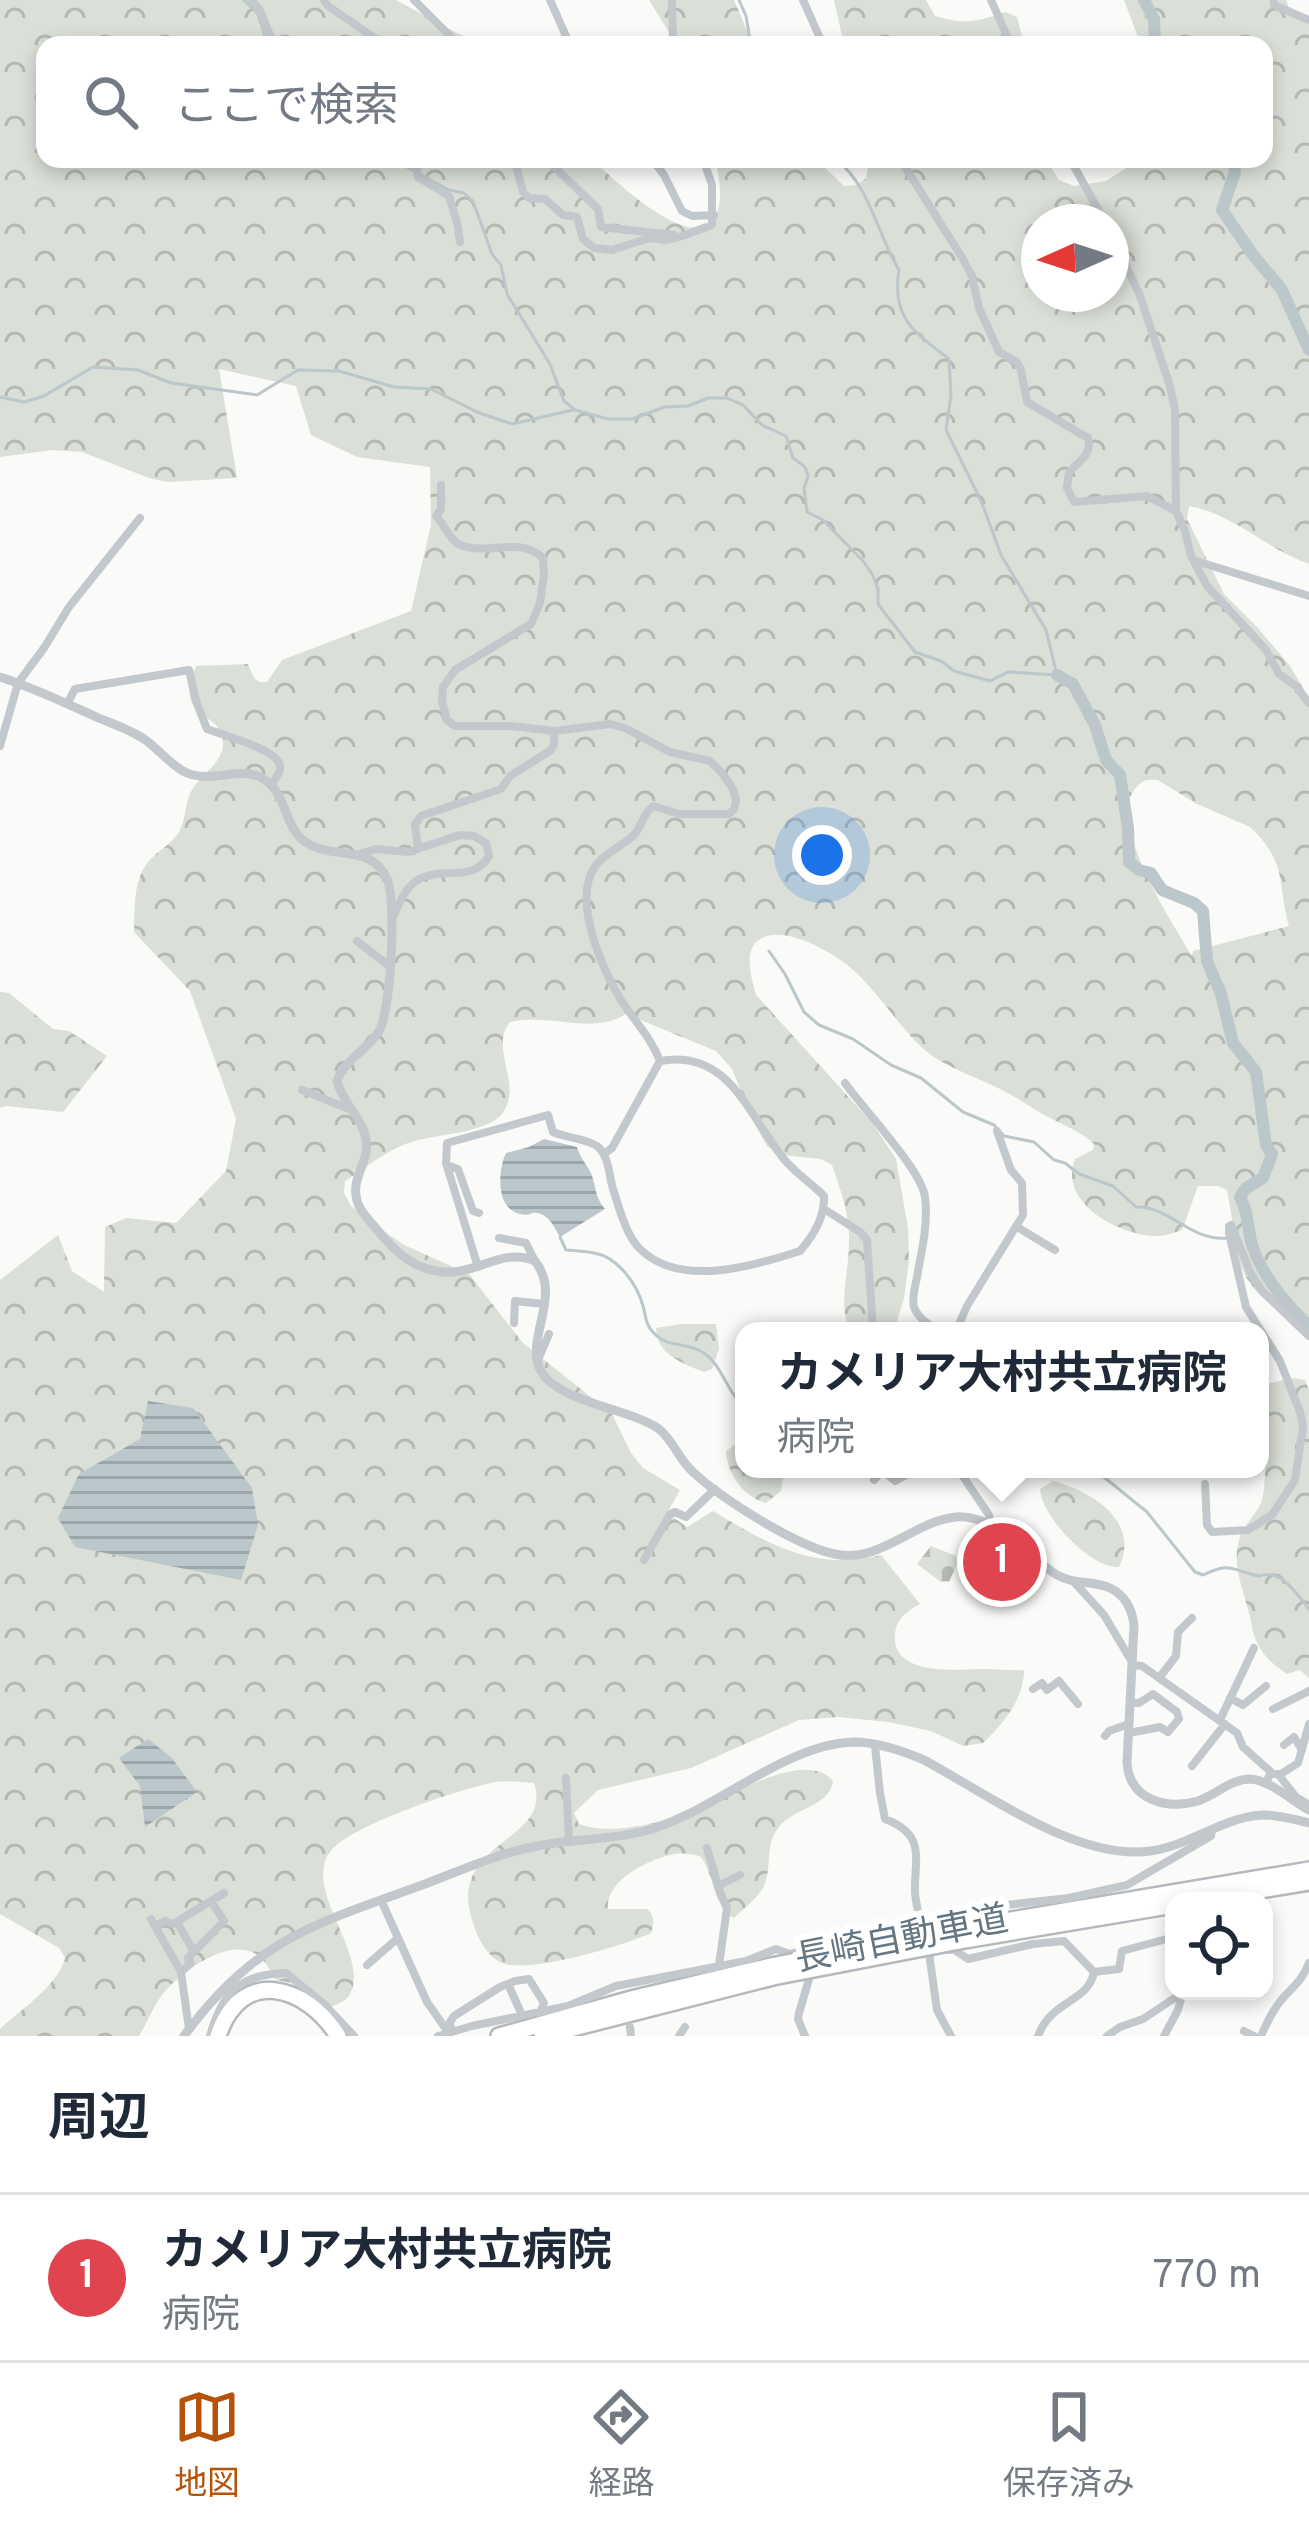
<!DOCTYPE html>
<html lang="ja">
<head>
<meta charset="utf-8">
<style>
  :root { --surface:#fff; --page:#f6f6f7; --text:#1f2937; --muted:#747a83; --line:#e0e1e3; --accent:#b45309 }
  body { margin:0; font-family:Overpass,"Noto Sans JP",sans-serif; background:var(--page); color:var(--text) }
  .controls { position:absolute; right:36px; bottom:36px; display:grid; overflow:hidden; border-radius:24px; box-shadow:0 6px 18px #0003 }
  .controls button { width:108px; height:108px; display:grid; place-items:center; padding:0; border:0; border-bottom:3px solid var(--line); background:var(--surface); color:var(--text); font:60px sans-serif }
  .compass { position:absolute; left:1021px; top:204px; width:108px; height:108px; border-radius:50%; background:var(--surface); box-shadow:0 6px 18px #0003; rotate:267deg }
  .you { position:absolute; left:822px; top:855px; width:42px; height:42px; margin:-30px; border:9px solid #fff; border-radius:50%; background:#1a73e8; box-shadow:0 0 0 18px #1a73e833 }
  .badge { display:grid; place-items:center; width:78px; height:78px; border-radius:50%; background:var(--accent); color:#fff; font-size:39px; font-weight:700 }
  .pin { position:absolute; translate:-50% -50%; border:6px solid #fff; box-shadow:0 3px 12px #0006 }
  .popup { position:absolute; left:735px; top:1322px; width:534px; height:156px; box-sizing:border-box; display:grid; place-content:center; border-radius:24px; background:var(--surface); filter:drop-shadow(0 3px 9px #0005); font-size:39px; white-space:nowrap; color:var(--muted) }
  .popup b { font-size:45px; color:var(--text) }
  .popup::after { content:''; position:absolute; left:50%; top:100%; margin-left:-24px; border:24px solid transparent; border-top-color:var(--surface) }
  .list { margin:0; padding:0; list-style:none }
  h2 { display:flex; justify-content:space-between; align-items:center; height:156px; margin:0; padding:0 48px; font-size:51px }
  h2 small { font-size:39px; font-weight:400; color:var(--muted) }
  .list li { display:grid; grid-template-columns:78px 1fr auto; gap:36px; align-items:center; box-sizing:border-box; height:168px; padding:0 48px; border-top:3px solid var(--line) }
  .list b { display:block; font-size:45px; white-space:nowrap }
  .list p { margin:0; font-size:39px; white-space:nowrap; color:var(--muted) }
  .list em { font-size:39px; font-style:normal; color:var(--muted) }
  .icon { flex:none; width:66px; height:66px; fill:none; stroke:currentColor; stroke-width:2; stroke-linecap:round; stroke-linejoin:round }
  .map { position:relative; flex:none; width:1309px; height:2036px; overflow:hidden }
  .search { position:absolute; background:var(--surface); box-shadow:0 6px 18px #0003; left:36px; right:36px; top:36px; height:132px; display:flex; align-items:center; gap:30px; box-sizing:border-box; padding:0 42px; border-radius:24px; color:var(--muted); font-size:45px }
  .sheet { height:324px; background:var(--surface) }
  nav { display:flex; justify-content:space-around; align-items:center; box-sizing:border-box; height:168px; border-top:3px solid var(--line); background:var(--surface); font-size:33px; color:var(--muted) }
  nav a { display:grid; justify-items:center; gap:6px }
  nav .on { color:var(--accent) }
  .map>svg:first-child { display:block }
</style>
</head>
<body>
<div class="map">
<svg width="1309" height="2036" viewBox="0 0 1309 2036">
  <defs>
    <pattern id="forest-crowns" width="20" height="18" patternUnits="userSpaceOnUse" patternTransform="scale(3)"><rect width="20" height="18" fill="#dadfd7"/><path d="M2 6a3 3 0 1 1 6 0M12 15a3 3 0 1 1 6 0" fill="none" stroke="#b4b9b4"/></pattern>
    <pattern id="cemetery-stones" width="16" height="16" patternUnits="userSpaceOnUse" patternTransform="scale(3)"><rect width="16" height="16" fill="#dadfd7"/><path d="M2 7V4a2 2 0 0 1 4 0v3zM10 15v-3a2 2 0 0 1 4 0v3z" fill="#b4b9b4"/></pattern>
    <pattern id="water-rules" width="6" height="5" patternUnits="userSpaceOnUse" patternTransform="scale(3)"><rect width="6" height="5" fill="#bbc7cb"/><path d="M0 2.5h6" fill="none" stroke="#9ca6aa"/></pattern>
  </defs>
  <rect width="100%" height="100%" fill="#fafaf8"/>
  <path fill="url(#forest-crowns)" fill-rule="evenodd" d="M0 0H396L479 45H45V159H592C611 177 705 269 719 206 722 192 718 174 716 159H816L844 186 857 185 866 178 869 159H1046L1059 180 1074 186 1106 181 1140 159H1264V45H1141L1124 0H1286L1291 14 1309 18V564C1266 549 1234 514 1189 506L1187 519 1224 594 1257 627 1290 666 1309 698V1329C1229 1282 1243 1273 1227 1190L1218 1186H1198L1182 1230C1174 1233 1163 1237 1154 1236 1117 1234 1058 1202 1075 1159L1093 1150 1094 1144C1081 1132 1070 1128 1054 1120 1035 1111 1017 1097 998 1088 976 1077 951 1069 931 1055 900 1032 877 986 842 961 824 948 777 922 756 942 744 954 752 981 756 995L873 1124 896 1159 908 1228 909 1261 904 1298 894 1331H849C838 1300 849 1274 849 1242 850 1215 841 1191 832 1165L821 1159 781 1155 767 1146 754 1123 732 1069 716 1051 626 1014C591 1036 549 1012 510 1022 489 1047 522 1083 504 1111 492 1132 441 1134 418 1140 390 1147 369 1166 345 1181L344 1193 351 1206 375 1225 404 1245 469 1274 523 1343 612 1414 631 1453 643 1468 680 1490 667 1513 687 1527 713 1511C768 1544 814 1572 881 1555L920 1604C905 1612 894 1621 895 1640 897 1677 961 1669 986 1669 998 1669 1011 1671 1024 1670 1024 1699 1003 1724 983 1743L963 1746 931 1731 888 1722 839 1717 799 1720 691 1768 598 1790 574 1813 579 1824C618 1838 672 1819 709 1804 739 1792 806 1750 833 1781 830 1807 792 1808 778 1828 765 1845 772 1864 765 1883 761 1896 744 1908 734 1918 712 1907 715 1874 700 1856 690 1854 680 1852 670 1855 646 1861 605 1881 608 1909H647C655 1916 654 1923 651 1933 625 1945 522 1977 498 1961 485 1953 477 1936 473 1923 444 1840 554 1843 534 1783 521 1782 508 1780 496 1782 456 1790 372 1819 339 1843 332 1848 325 1857 324 1865 316 1904 366 1956 351 1992 348 2001 337 2004 329 2008L306 1997 292 1983 276 1980C270 1971 263 1956 252 1952 223 1940 179 1974 162 1995 153 2007 147 2023 139 2036H0V2029C21 2009 58 1986 65 1958L59 1948 0 1914V1280L58 1235 72 1271 104 1292 105 1227 126 1218 176 1223 226 1171 236 1119 190 991 134 932C135 912 133 886 144 868 152 854 168 847 177 835 187 821 184 803 192 790 201 774 221 765 223 745 226 710 171 723 196 666L248 664C253 675 254 684 267 682L282 660 411 611 431 525 430 467 357 457 311 435 296 386 219 369 237 478 168 482 149 478 82 452 53 450 0 457ZM1039 222H1111V294H1039ZM1146 780H1158L1195 803 1250 827C1288 863 1277 882 1289 926L1193 951 1192 956C1173 923 1093 805 1146 780Z
    M649 0H734L753 45H677Z
    M834 0H926L935 16C965 25 976 22 1005 12L1017 17 1024 45H844Z
    M0 992 9 993 53 1029 69 1031 107 1056 63 1112 6 1106 0 1108Z
    M682 1324H716L719 1349 712 1369 704 1372C682 1363 657 1355 656 1328Z
    M1294 1378 1305 1380 1309 1390V1678L1300 1670 1287 1674C1276 1666 1267 1660 1260 1648 1252 1636 1253 1626 1249 1613 1243 1589 1232 1566 1239 1540 1243 1524 1258 1514 1262 1500 1269 1472 1262 1428 1266 1397L1270 1383Z
    M744 1442V1469H779L783 1478 781 1491 766 1503C743 1497 727 1473 726 1451L737 1443Z
    M1053 1481C1092 1491 1141 1522 1119 1567 1091 1569 1041 1516 1040 1489Z"/>
  <path fill="url(#cemetery-stones)" d="M931 1546 956 1556 957 1564 949 1582H941L917 1564Z"/>
  <path fill="url(#water-rules)" d="M544 1139 577 1147C580 1158 586 1163 591 1173 596 1186 595 1198 605 1209L560 1237C555 1229 551 1218 541 1214 528 1210 533 1217 520 1214 495 1209 498 1169 506 1153L529 1147Z
    M148 1401 193 1408 252 1488 258 1525 241 1580 75 1547 58 1518 79 1474 140 1439Z
    M148 1739 171 1757 197 1792 145 1827 140 1786 119 1758Z"/>
  <g fill="none" stroke-linecap="round" stroke-linejoin="round">
    <path stroke="#bbc7cb" stroke-width="3" d="M244 0 258 14 268 45
      M739 0 746 16 751 45
      M393 159 412 170
      M421 175 449 190 464 193 473 201 492 254 501 265 507 294 550 364 564 401 575 410 608 419H632L665 407 688 406 708 398H727L743 405 762 425 786 436 793 458 805 467 808 476 804 488 807 512 823 520 863 561 872 574 878 589V604L915 652 941 661 954 671 990 681 1008 672 1057 675 1046 630 1001 555 982 503 946 430 951 395 949 359C914 332 891 318 899 270 877 234 870 186 836 159
      M0 397 24 402 44 396 93 367 138 370 171 383 257 395 298 370 339 371 394 387 431 389 477 412 512 424 573 410
      M769 951 785 974 804 1012 819 1025 853 1039 891 1065 921 1078 963 1112 994 1125 1004 1136 1034 1142 1054 1160 1065 1163 1079 1174 1113 1186 1136 1207C1168 1205 1191 1242 1227 1238
      M560 1237 566 1250C576 1251 586 1251 594 1253 618 1257 637 1284 643 1306 646 1316 645 1324 653 1332 667 1349 687 1341 704 1353 720 1364 725 1385 737 1399H744
      M1094 1469 1147 1512 1195 1572 1203 1575C1227 1564 1228 1567 1251 1574 1267 1579 1255 1573 1272 1575 1287 1578 1299 1597 1309 1609"/>
    <path stroke="#bbc7cb" stroke-width="12" d="M1144 0 1154 19 1155 45
      M1234 159 1235 172 1222 210 1253 255 1282 290 1309 350
      M1057 675 1073 684 1095 725 1106 760 1120 775 1128 828 1129 862 1139 870 1151 873 1162 890 1194 903 1203 911 1207 961 1221 994 1233 1043 1256 1072 1266 1145 1272 1154 1263 1178 1246 1188 1240 1197C1249 1213 1247 1228 1252 1245 1262 1276 1286 1304 1309 1326"/>
    <g stroke="#b4b9bd" stroke-width="20">
      <path id="motorway" d="M1193 1901 1309 1882
        M963 1928 1309 1870
        M965 1940 1174 1905
        M218 2036C241 1966 306 1985 338 2036
        M499 2036 635 1998 771 1966
        M542 2036 773 1977"/>
    </g>
    <path stroke="#c3c8cc" stroke-width="8" d="M251 0 260 10 274 45
      M324 0 328 6 385 45
      M414 0 459 45
      M550 0 570 45
      M672 0 673 45
      M803 0 823 45
      M991 0 1011 45
      M1274 0V5L1309 20
      M437 45 441 41 457 45
      M403 159 416 163 418 177 449 196 457 222 460 242
      M502 159 516 166 523 192 529 198 545 199 563 215 577 217 583 239 594 248 612 250 649 238 667 240 682 236 712 225V185L703 159
      M546 159 598 209 601 227 674 235
      M652 159 664 175 682 211 692 216 714 215
      M900 159 963 259 972 276 979 308 999 352 1017 362 1021 370 1027 402 1088 438C1093 453 1079 462 1069 472L1067 488 1074 502 1147 496 1176 511
      M1070 159 1105 222
      M1111 234 1139 293 1170 386 1175 410 1176 511 1185 531 1191 556 1207 586 1266 650 1279 674 1296 686 1309 703
      M441 485V509L436 516C445 525 451 543 463 546 490 555 520 536 543 558L544 575 540 603 531 624 455 670 443 687 442 701 447 720 455 726H511L554 731 610 724 625 728 670 752 710 761 722 773 733 789 736 800 734 809 729 814H679L653 806C642 815 642 827 633 836 621 847 606 852 596 865 570 899 604 975 625 1006 638 1025 652 1040 660 1061
      M1196 561 1309 596
      M67 704 75 689 189 670 196 701 207 729C222 735 278 749 280 766 281 773 274 780 271 785
      M0 746 18 683 44 648 69 607 140 518
      M418 849 415 824 421 816 501 789 510 776 551 750 554 744V731
      M359 854 376 849 408 852 460 835 474 836 486 843 489 856C473 884 439 865 416 881 405 889 399 903 394 915
      M357 941 389 966
      M845 1083C864 1110 921 1169 925 1197 928 1221 923 1246 918 1271 917 1281 911 1297 914 1307 918 1319 930 1326 941 1331
      M302 1090 349 1109
      M604 1154 612 1148 660 1061
      M447 1165 458 1169 473 1211 479 1213
      M824 1209 860 1232 867 1240 873 1331
      M1017 1227 1055 1250
      M1232 1227 1250 1272 1262 1291 1309 1336
      M499 1238 526 1243 535 1261
      M478 1267 446 1163 447 1143 548 1115 553 1132C566 1138 585 1138 597 1146 609 1155 609 1176 613 1189 619 1207 626 1235 639 1248 679 1289 754 1266 800 1251 814 1235 825 1217 824 1196 810 1182 795 1173 783 1158 748 1114 728 1048 660 1061
      M514 1323 515 1301 544 1304
      M956 1331 967 1306 1023 1215 1022 1183 1011 1170 997 1131
      M538 1360 549 1334
      M958 1469 989 1515 991 1525
      M874 1480 882 1470 895 1481 917 1469
      M1205 1484 1207 1525 1212 1532 1248 1530 1272 1515 1295 1480 1303 1426 1300 1412 1280 1361 1246 1307 1229 1233V1226L1231 1225
      M644 1560 670 1514 675 1512 686 1517 715 1489
      M1074 1582 1104 1615 1132 1662
      M1132 1665 1142 1666 1237 1733 1243 1747 1271 1772 1266 1783
      M1159 1678 1176 1656 1178 1632 1192 1618
      M1033 1689 1042 1683 1047 1690 1059 1681 1078 1704
      M1230 1698 1243 1705 1266 1686
      M1273 1709 1309 1691
      M1220 1720 1254 1648
      M1129 1733 1160 1727 1168 1732 1179 1719 1177 1712 1153 1694 1139 1703H1130
      M1105 1736 1109 1731 1129 1724
      M1284 1745 1294 1737 1302 1750
      M875 1746 880 1793 885 1819C927 1835 914 1858 915 1893 916 1906 920 1919 923 1932
      M1192 1766 1225 1724
      M1271 1774H1281L1298 1763 1309 1724
      M1278 1774 1296 1797 1309 1805
      M566 1778 569 1842
      M707 1848 720 1892 727 1908 719 1965
      M718 1886 740 1875
      M381 1900 427 2002 448 2032
      M151 1919 181 1972 189 2029
      M177 1922 194 1952
      M155 1926 165 1921 173 1924 224 1893
      M928 1946 937 2010 951 2036
      M949 1950 953 1949 968 1959 1033 1944 1064 1941 1094 1972
      M367 1965 398 1938
      M181 1972 191 1963 188 1958 224 1921 211 1901
      M1094 1972 1119 1969 1122 1951 1174 1937
      M508 1984 522 2015
      M630 2027 631 2036
      M451 2030 450 2022 454 2016 500 1987 515 1981 529 1979 544 2003 540 2012
      M1244 2031 1254 2036
      M210 2036C222 1993 239 1974 286 1973L324 2004 354 2036
      M438 2036 472 2026 568 2006 616 1986 746 1961 776 1949 789 1954 922 1928 947 1920 961 1910 1069 1898 1127 1885 1211 1836 1212 1830
      M679 2036 685 2027
      M805 2036 798 2019 799 2013 812 1969
      M1038 2036C1052 1999 1088 2003 1094 1972
      M1107 2036 1120 2027 1143 2019 1185 1991
      M1164 2036 1178 2010 1182 1995
      M1261 2036C1267 2022 1273 2009 1283 1998 1294 1986 1303 1979 1309 1963"/>
    <path stroke="#c3c8cc" stroke-width="9" d="M0 677C32 687 63 702 94 716 110 723 129 729 144 739 159 749 171 766 187 773 211 783 238 767 260 777 289 791 282 828 307 843 333 860 371 843 387 879 397 900 391 1015 378 1033 365 1052 345 1059 337 1081 342 1103 363 1118 366 1140 370 1159 353 1176 356 1195 357 1208 367 1218 375 1227 395 1253 418 1274 453 1272 482 1270 506 1248 535 1261 562 1295 527 1335 539 1367 552 1402 630 1408 659 1429 673 1440 679 1460 693 1472 722 1499 796 1546 835 1554 879 1564 914 1521 956 1517 996 1514 1025 1556 1057 1575 1074 1585 1093 1580 1110 1588 1125 1595 1132 1610 1134 1625L1127 1762C1129 1800 1166 1810 1198 1801 1216 1795 1231 1779 1250 1779 1270 1780 1292 1801 1309 1810
      M184 2036C255 1938 318 1923 425 1884 462 1870 499 1853 537 1846 573 1839 610 1840 645 1831 714 1813 783 1744 854 1742 877 1742 903 1751 924 1760 987 1794 1078 1861 1150 1851 1190 1846 1224 1816 1264 1815 1279 1815 1294 1819 1309 1823"/>
    <use href="#motorway" stroke="#fff" stroke-width="15"/>
    <g stroke="#b4b9bd" stroke-width="20" stroke-linecap="butt">
      <path id="motorway-bridge" d="M771 1966 963 1928
        M773 1977 965 1940"/>
    </g>
    <use href="#motorway-bridge" stroke="#fff" stroke-width="15"/>
  </g>
  <g text-anchor="middle" dominant-baseline="central" stroke-width="12" stroke-linejoin="round" paint-order="stroke">
    <g font-size="36" fill="#657683" stroke="#fff">
      <text transform="translate(902 1941) rotate(-11)">長崎自動車道</text>
    </g>
  </g>
</svg>
<div class="controls">
<button><svg class="icon" aria-label="locate" viewBox="0 0 24 24"><circle cx="12" cy="12" r="6"/><path d="M12 2v4M12 18v4M2 12h4M18 12h4"/></svg></button>
</div>
<svg class="compass" viewBox="-18 -18 36 36"><path d="M0-13l5 13h-10z" fill="#e53935"/><path d="M0 13l5-13h-10z" fill="#747a83"/></svg>
<div class="you"></div>
<div class="pin badge" style="left:1002px;top:1562px;background:#e0444e">1</div>
<div class="popup"><b>カメリア大村共立病院</b>病院</div>
<div class="search"><svg class="icon" aria-label="search" viewBox="0 0 24 24"><circle cx="10" cy="10" r="6"/><path d="M15 15l6 6"/></svg>ここで検索</div>
</div>
<section class="sheet">
<h2>周辺<small></small></h2>
<ul class="list">
<li><span class="badge" style="background:#e0444e">1</span><div><b>カメリア大村共立病院</b><p>病院</p></div><em>770 m</em></li>
</ul>
</section>
<nav>
<a class="on"><svg class="icon" aria-label="map" viewBox="0 0 24 24"><path d="M3 6l6-2 6 2 6-2v14l-6 2-6-2-6 2zM9 4v14M15 6v14"/></svg>地図</a>
<a><svg class="icon" aria-label="directions" viewBox="0 0 24 24"><path d="M12 3l9 9-9 9-9-9zM9 14v-3h6M13 9l2 2-2 2"/></svg>経路</a>
<a><svg class="icon" aria-label="saved" viewBox="0 0 24 24"><path d="M7 4h10v16l-5-4-5 4z"/></svg>保存済み</a>
</nav>
</body>
</html>
